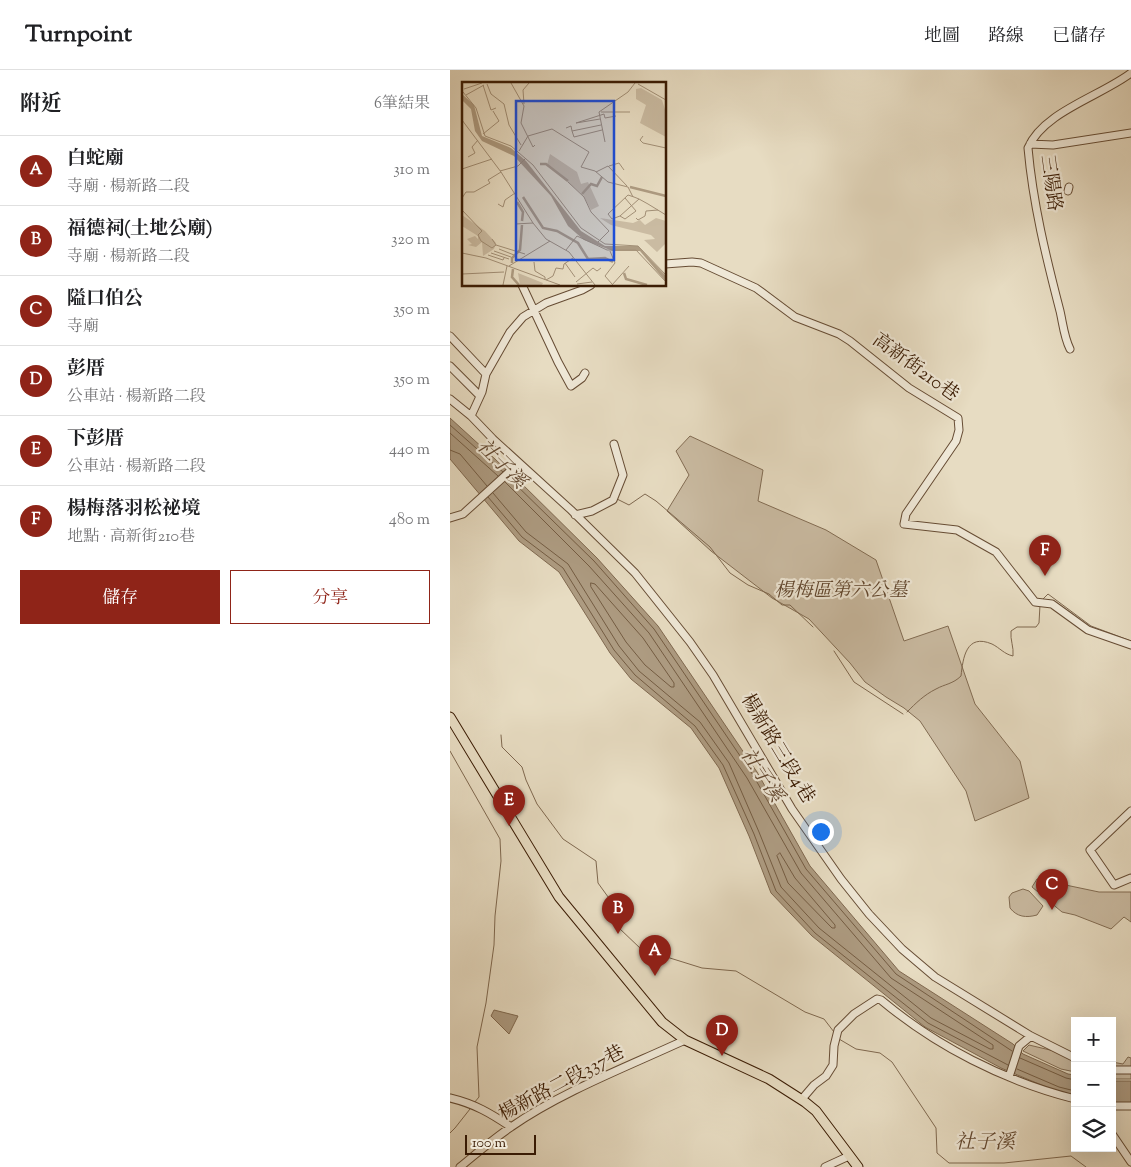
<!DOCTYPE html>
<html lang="zh-TW">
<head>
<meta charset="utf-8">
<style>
  :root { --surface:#fff; --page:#f2f2f2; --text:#202124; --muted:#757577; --line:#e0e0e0; --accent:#8f2418 }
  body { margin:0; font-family:"Sorts Mill Goudy","Noto Serif TC",serif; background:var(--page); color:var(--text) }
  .controls { position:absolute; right:15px; bottom:15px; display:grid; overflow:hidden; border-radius:0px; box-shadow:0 5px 20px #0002 }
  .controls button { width:45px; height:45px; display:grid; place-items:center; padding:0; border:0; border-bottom:1px solid var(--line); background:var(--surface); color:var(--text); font:25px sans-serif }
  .scale { position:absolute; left:15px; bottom:12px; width:71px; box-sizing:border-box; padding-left:5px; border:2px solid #3b1c04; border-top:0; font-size:14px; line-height:18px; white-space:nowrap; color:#3b1c04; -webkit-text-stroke:4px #efe8d7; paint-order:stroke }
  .you { position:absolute; left:370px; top:761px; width:18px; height:18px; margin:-12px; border:4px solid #fff; border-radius:50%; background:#1a73e8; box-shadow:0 0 0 8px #1a73e833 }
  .badge { display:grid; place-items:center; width:32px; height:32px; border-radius:50%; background:var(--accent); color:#fff; font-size:16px; font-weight:700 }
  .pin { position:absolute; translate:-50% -41px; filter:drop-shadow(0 1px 2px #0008) }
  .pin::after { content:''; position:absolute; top:26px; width:18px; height:15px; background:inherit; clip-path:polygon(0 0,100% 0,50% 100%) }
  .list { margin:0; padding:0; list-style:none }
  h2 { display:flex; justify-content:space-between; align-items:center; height:65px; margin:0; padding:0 20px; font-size:21px }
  h2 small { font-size:16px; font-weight:400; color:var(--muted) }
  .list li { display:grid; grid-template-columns:32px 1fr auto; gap:15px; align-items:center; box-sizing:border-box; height:70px; padding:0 20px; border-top:1px solid var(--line) }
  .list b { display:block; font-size:19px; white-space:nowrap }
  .list p { margin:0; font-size:16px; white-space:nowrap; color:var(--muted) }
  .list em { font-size:16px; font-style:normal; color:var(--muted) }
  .actions { display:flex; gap:10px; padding:15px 20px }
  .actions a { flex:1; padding:11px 0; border:1px solid var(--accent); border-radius:0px; text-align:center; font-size:18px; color:var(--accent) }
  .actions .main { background:var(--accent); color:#fff }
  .icon { flex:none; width:28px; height:28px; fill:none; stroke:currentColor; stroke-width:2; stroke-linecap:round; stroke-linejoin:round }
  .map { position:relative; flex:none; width:681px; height:1097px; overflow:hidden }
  header { display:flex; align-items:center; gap:30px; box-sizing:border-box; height:70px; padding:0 25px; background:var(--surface); border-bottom:1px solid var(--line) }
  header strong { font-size:24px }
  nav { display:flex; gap:28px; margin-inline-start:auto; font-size:18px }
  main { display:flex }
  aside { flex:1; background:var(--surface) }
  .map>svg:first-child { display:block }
</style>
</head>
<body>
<header>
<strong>Turnpoint</strong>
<nav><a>地圖</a><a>路線</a><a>已儲存</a></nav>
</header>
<main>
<aside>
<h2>附近<small>6筆結果</small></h2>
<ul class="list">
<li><span class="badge">A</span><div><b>白蛇廟</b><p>寺廟 · 楊新路二段</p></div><em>310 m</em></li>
<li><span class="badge">B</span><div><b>福德祠(土地公廟)</b><p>寺廟 · 楊新路二段</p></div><em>320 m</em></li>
<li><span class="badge">C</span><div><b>隘口伯公</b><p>寺廟</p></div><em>350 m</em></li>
<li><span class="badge">D</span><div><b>彭厝</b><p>公車站 · 楊新路二段</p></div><em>350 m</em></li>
<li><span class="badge">E</span><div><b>下彭厝</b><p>公車站 · 楊新路二段</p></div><em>440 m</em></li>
<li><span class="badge">F</span><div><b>楊梅落羽松祕境</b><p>地點 · 高新街210巷</p></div><em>480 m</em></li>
</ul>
<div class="actions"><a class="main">儲存</a><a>分享</a></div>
</aside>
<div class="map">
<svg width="681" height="1097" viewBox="0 0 681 1097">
  <rect width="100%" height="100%" fill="#e7dcc2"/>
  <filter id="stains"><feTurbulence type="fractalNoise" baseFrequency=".004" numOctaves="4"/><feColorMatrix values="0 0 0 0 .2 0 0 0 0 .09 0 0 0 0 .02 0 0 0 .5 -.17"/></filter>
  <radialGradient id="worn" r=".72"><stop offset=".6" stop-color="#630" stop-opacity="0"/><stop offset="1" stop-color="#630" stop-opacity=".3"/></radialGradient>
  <path fill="#cabba2" stroke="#826c53" d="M240 366 313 400 308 431 376 460 426 490 454 571 498 556 525 634 570 691 579 728 525 751 516 721 470 651 454 638 436 627 415 612 400 593 359 549 322 528 261 481 217 441 239 405 226 381Z
    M587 809 649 822H681V852L674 847 661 859 625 845 612 842 582 817Z
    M573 819 579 821 593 836 587 845C576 848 567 847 560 838L559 827 562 823Z
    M579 975 625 986V1002L611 999 573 981Z
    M678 987 681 988V1009H662V992L673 994Z"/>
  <path fill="#ad9b81" stroke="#7f684f" d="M0 348 68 410 147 488 208 556 307 702 360 796 449 901 563 974 573 984 618 1004 625 1005V1026L608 1022 551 998 475 957 362 866 321 823 299 766 269 698 241 658 181 609 160 583 109 502 69 471 0 389Z
    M44 940 68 946 59 964 41 946Z
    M662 1011H681V1033H662Z"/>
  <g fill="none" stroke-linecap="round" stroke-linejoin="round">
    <path stroke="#745c42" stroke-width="1" d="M0 355 53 402
      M0 363 48 406
      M0 380 10 384 37 416
      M59 408 144 491 204 559 303 705 356 799 446 904 562 981
      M43 423 76 462 118 494 169 576 189 601 250 652 279 693 309 762 331 817 369 858 481 948 540 979H543V975L441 908 351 803 297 708 199 563 139 496 55 412
      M38 427 72 467 113 498 164 580 185 605 245 656 273 695 304 764 326 821 365 863 478 953 558 995
      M141 513 145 514 193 568 224 613V617H221L195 595 176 572 141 517Z
      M330 783 345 808 385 855V858H382L338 813 327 786Z
      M570 988 616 1008 625 1010
      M567 999 609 1017 625 1021"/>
    <path stroke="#7f684f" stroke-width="1" d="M167 429 179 435 195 424 206 431 260 477 280 503 298 515 319 524 332 535H340L363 557
      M153 439 164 432
      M593 529 598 524 641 556 681 571
      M384 581 404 612 453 644
      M457 642C466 633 474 625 486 619 495 614 503 614 511 606 513 588 516 563 542 574 550 578 554 584 563 586 564 577 560 570 561 561L567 557H586L589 553 590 535
      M51 665 52 677 72 697 76 710 87 734 113 769 146 791 148 813 161 831 169 858 191 879 252 898 286 901 355 942 374 949 384 962
      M0 681 50 769 51 791 45 846 44 875 36 933 27 977 29 1027 24 1033
      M389 969 406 979 430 983 442 992 486 1058 487 1083 499 1093H554L621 1086 636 1097
      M0 1063 5 1058 20 1039"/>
    <g stroke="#664c34" stroke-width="9">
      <path id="minor" d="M580 74 603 75 681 63
        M618 121 619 117
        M215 194 242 192 251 193 306 218 345 247 389 264 400 271 459 318 508 348 509 360 506 371 456 444 454 454 507 460 546 482 585 532 602 534 638 560 681 575
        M72 215 108 292 121 316 132 308 135 303
        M0 266 36 304
        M620 279C614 267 613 254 610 241 596 187 583 134 578 78 593 42 651 26 681 3
        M0 296 30 326
        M0 329 21 346 43 369 121 440 185 503 240 572 263 605 342 739 391 809 419 844 452 879 485 907 581 966 625 988
        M21 346 32 322 36 304 60 262 73 247 96 233 132 220 141 215
        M125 445 142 441 163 430 173 405 164 374
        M0 448 13 444 69 393
        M681 741 640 780 664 815 681 808
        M662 1000H681
        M559 1007 569 976 581 966
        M0 1028C25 1034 40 1043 61 1057
        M352 1029 364 1015 376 1006 383 995 384 976 388 960 404 944 427 929 431 930C486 976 554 1011 625 1029
        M662 1036H681
        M662 1064 681 1092
        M10 1097C26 1084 43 1069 61 1057 111 1022 179 996 235 970
        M375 1097 399 1086"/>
    </g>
    <g stroke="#3b1c04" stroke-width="11">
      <path id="major" d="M0 647 109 827 212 952 235 970 319 1009 355 1032 366 1041 408 1097"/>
    </g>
    <use href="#minor" stroke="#efe8d7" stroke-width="7"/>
    <use href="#major" stroke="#e7dcc2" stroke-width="9"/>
  </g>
  <g text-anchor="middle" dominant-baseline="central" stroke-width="4.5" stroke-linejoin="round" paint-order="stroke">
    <g font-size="19" fill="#3b1c04" stroke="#efe8d7">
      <text transform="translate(600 113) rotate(82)">三陽路</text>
      <text transform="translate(465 298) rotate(36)">高新街210巷</text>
      <text transform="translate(327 679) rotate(59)">楊新路三段4巷</text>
      <text transform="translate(112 1014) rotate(-28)">楊新路二段337巷</text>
    </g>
    <g font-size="19" font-style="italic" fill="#5f442c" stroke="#efe8d7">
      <text x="391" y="521">楊梅區第六公墓</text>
    </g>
    <g font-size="20" font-style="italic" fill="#634830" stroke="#efe8d7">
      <text transform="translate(51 395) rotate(45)">社子溪</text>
      <text transform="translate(311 706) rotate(56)">社子溪</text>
      <text x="535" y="1073">社子溪</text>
    </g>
  </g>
  <g transform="translate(12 12)">
    <rect width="204" height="204" fill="#e7dcc2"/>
    <path d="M179 6 200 18 204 31V55L178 41 184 23 174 17V7ZM88 72 115 90 119 102 126 100 137 124 129 128 121 113 85 83ZM0 133 23 149 34 161 32 167 21 174 20 160 14 165 6 163 10 162 5 157 13 154 16 157V154L0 144ZM138 136 171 141 178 138 183 143 194 136 204 139V161L195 170 182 158 193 157 189 153 149 143ZM56 191 81 201 80 203H58Z" fill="#cabba2"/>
    <path d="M0 12 12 23 20 54 49 66 64 79 119 149 143 164H176L204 194V200L178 169H151L122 158 106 144 89 114 52 74 20 59 13 49 9 27 0 18Z" fill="#ad9b81"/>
    <path fill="none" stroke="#ad9b81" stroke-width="2.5" d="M78 82H84L106 99M168 105 204 114M120 112 129 102 135 104 140 95M61 115 81 146 95 149 116 161 126 177 143 176 151 180M55 120 61 130 60 139M50 181V176L58 168 60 143M51 187 50 195 57 203M162 191 164 197 185 203"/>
    <path fill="none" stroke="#a28f76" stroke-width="1" d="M49 1 62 24 59 41 71 65 73 63M25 2 29 12 42 22 47 43 59 63M176 2 204 18M21 3 29 28 34 26M2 7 20 1M1 10 14 26 23 54 49 64 71 83 119 146 143 162 176 164 204 193M4 13 22 3M62 22 61 8 67 1M139 30H168M0 38 39 90 71 141 84 157 107 170 133 203M114 41 142 32 143 36 154 34M114 41 138 37M104 46 109 44 110 49 139 43M110 49 112 55 140 48M21 52 37 39 31 29M181 54 178 58 181 61 204 66M143 60 137 30 166 10 173 1M57 69 66 54 90 47 127 70 119 85 133 89 146 100 166 105 171 115M6 75 13 71 10 65 16 58M147 84 157 81 162 88M0 87 30 77M38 89 56 84 64 76M134 90 146 84 165 104M106 100 122 115 129 130 147 149 136 160M0 116 4 110H12L28 101 26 98 39 90M177 117 158 134 150 137 146 132 166 113 172 115 177 117 186 122 204 133M36 122 41 125 43 118 53 111M0 128 20 149 16 153 19 159 30 166 34 163M158 134 163 137 174 129 163 116M174 136 176 138 183 134 184 129 196 128M53 142 71 141M30 157 34 163 63 172M37 167 52 173M104 168 115 154 145 168H174L204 200M32 169 49 175M148 169 153 181 143 194 150 202M0 171 24 176 98 203M29 171 47 177M26 173 41 178 42 176M72 180 73 189 83 195V198M103 181 113 195M47 184 88 159M0 192 42 190M84 198 91 194 94 186 101 187 102 182 111 176M114 200 131 186 135 189 139 186M115 202 130 200M41 203 45 184M150 203 167 184"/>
    <path fill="#1d4ed8" fill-opacity="0.15" stroke="#1d4ed8" stroke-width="2.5" d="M54 19H152V178H54Z"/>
    <rect width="204" height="204" fill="none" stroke="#3b1c04" stroke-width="2.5"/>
  </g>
  <rect width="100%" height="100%" filter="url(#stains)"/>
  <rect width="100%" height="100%" fill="url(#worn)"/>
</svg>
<div class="controls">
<button>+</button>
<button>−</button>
<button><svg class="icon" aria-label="layers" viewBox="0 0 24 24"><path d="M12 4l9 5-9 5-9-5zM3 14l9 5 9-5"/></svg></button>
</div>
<div class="scale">100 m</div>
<div class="you"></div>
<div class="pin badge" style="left:205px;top:906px">A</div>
<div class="pin badge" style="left:168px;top:864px">B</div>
<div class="pin badge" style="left:602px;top:840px">C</div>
<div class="pin badge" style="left:272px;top:986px">D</div>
<div class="pin badge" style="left:59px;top:756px">E</div>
<div class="pin badge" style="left:595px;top:506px">F</div>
</div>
</main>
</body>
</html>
